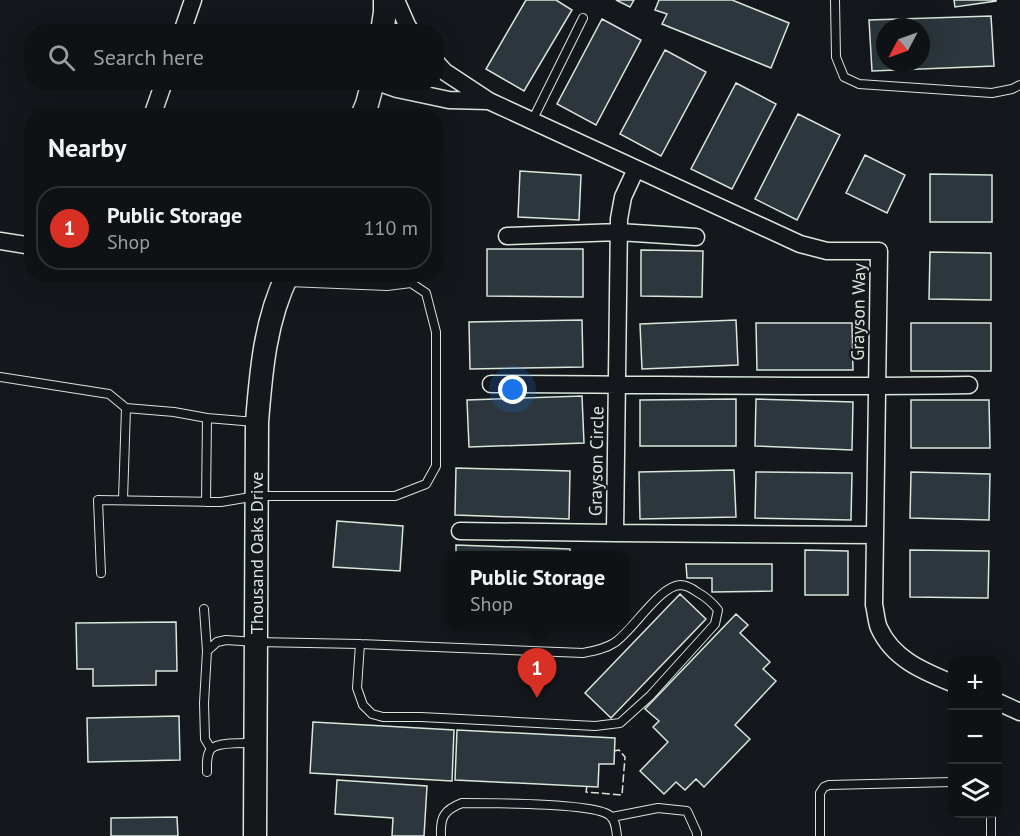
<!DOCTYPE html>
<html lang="en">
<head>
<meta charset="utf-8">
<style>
  :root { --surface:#0f1215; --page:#181b1e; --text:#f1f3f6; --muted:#9b9ea0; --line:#2f3234; --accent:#d93025 }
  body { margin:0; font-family:"PT Sans",sans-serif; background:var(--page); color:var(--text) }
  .controls { position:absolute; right:18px; bottom:18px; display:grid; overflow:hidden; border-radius:12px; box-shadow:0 6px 24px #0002 }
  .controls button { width:54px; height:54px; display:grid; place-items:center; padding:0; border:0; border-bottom:2px solid var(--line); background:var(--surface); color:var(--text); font:30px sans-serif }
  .compass { position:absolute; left:876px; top:18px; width:54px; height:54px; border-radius:50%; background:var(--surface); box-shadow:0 6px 24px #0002; rotate:229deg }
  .you { position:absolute; left:513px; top:390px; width:21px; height:21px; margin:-15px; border:4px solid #fff; border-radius:50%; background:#1a73e8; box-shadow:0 0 0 9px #1a73e833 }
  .badge { display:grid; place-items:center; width:39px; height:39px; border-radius:50%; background:var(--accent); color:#fff; font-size:20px; font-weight:700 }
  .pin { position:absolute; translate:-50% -50px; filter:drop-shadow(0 2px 3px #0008) }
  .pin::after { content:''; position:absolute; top:32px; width:21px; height:18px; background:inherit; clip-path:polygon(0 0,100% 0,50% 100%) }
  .popup { position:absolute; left:446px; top:551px; width:183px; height:78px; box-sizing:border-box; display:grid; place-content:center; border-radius:12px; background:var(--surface); filter:drop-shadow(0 2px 4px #0005); font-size:20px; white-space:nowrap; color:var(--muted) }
  .popup b { font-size:22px; color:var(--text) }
  .popup::after { content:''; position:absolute; left:50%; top:100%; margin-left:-12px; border:12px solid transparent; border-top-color:var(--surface) }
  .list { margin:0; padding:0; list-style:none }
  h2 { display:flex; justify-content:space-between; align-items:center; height:78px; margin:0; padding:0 24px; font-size:26px }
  h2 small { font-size:20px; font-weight:400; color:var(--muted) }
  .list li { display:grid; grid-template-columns:39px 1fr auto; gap:18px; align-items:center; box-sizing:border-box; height:84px; margin:0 12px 12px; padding:0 12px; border:2px solid var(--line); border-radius:24px }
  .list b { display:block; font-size:22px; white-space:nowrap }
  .list p { margin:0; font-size:20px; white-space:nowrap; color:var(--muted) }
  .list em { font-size:20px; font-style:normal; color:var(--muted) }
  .icon { flex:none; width:33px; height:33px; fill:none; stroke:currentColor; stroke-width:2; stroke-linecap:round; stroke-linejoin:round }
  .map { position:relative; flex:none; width:1020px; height:836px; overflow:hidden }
  .search { position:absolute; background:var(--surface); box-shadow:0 6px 24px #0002; left:24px; top:24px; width:420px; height:66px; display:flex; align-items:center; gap:15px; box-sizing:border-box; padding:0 21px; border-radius:24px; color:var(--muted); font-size:22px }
  .panel { position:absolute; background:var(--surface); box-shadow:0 6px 24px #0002; left:24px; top:108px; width:420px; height:174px; border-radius:24px }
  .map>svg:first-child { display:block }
</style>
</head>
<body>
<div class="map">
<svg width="1020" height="836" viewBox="0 0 1020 836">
  <rect width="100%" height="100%" fill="#14181c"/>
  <path fill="#2c363c" stroke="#d8e6dc" stroke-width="1.5" fill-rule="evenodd" d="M526 0H556L572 10 524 91 486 69Z
    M616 0H634L630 7Z
    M659 0H732L789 23 771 68 662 24 667 14 655 10Z
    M954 0H996V1L955 7Z
    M991 16 994 66 872 71 869 20ZM885 27H921V63H885Z
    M602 19 641 40 596 125 557 104Z
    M665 50 706 72 661 156 620 134Z
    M736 83 776 104 732 189 691 169Z
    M798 114 840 135 797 220 755 199Z
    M865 155 905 175 887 213 846 193Z
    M520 171 581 175 579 220 518 217Z
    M930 174 992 175V222H930Z
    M487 249H583V297L487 296Z
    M641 250 703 251 702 297 641 296Z
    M930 252 991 253V300L929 299Z
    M582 320 583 367 470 369 469 322Z
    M736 320 738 365 642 369 640 324Z
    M756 323H852L853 370H757Z
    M911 323H991V371H911Z
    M582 396 584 443 469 447 467 400Z
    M736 399V446H640V400Z
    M756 399 853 402 852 450 755 446Z
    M911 400H989L990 448H911Z
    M456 468 570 471 569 519 455 515Z
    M734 470 736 517 640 519 639 472Z
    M756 472 852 473 851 520 755 518Z
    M911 472 990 474 989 520 910 518Z
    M337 521 403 526 400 571 333 567Z
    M456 545 570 549V556H456Z
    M805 550 848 551V595H805Z
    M910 550 989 551 988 598 910 597Z
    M686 564H772V591L712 592V578H687Z
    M680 594 706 619 611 718 585 693Z
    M736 614 748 625 740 633 770 662 763 669 776 681 735 725 750 739 704 787 696 779 685 790 676 782 664 794 640 771 668 742 653 727 659 721 645 709Z
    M176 622 177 671H156V685L93 686V669H77L76 623Z
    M179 716 180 760 88 762 87 718Z
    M313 722 454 730 452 781 310 773Z
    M457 730 615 738 614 764H599L598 787 455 780Z
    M337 780 427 786 424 836H392L393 818 335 814Z
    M177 817 178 836H111V818Z"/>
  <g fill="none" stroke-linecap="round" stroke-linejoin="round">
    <g stroke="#d8e6dc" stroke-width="10">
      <path id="lane" d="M835 0 836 57 844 77 859 84 992 93 1012 89 1020 85
        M532 121 583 18
        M0 377 109 394 126 408
        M207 418 255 422
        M123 500 126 408 174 412 207 418 206 502
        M101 573 98 500 221 502 257 496H395L426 484 436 466V332L426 293 411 283 387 286 288 282
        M204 609 207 651
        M211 749 205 739 204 703 207 651 217 642 226 640 256 642 360 644 583 653C594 651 605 649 614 643 632 632 659 586 680 585 686 585 693 589 697 592 706 597 712 602 718 610L715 624 650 696 620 723 595 726 421 717H383L372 714 363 705 357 688 360 644
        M207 772C207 765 206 755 211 749 217 742 246 743 255 743
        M612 817 658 808 687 811 697 833V836
        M441 836C440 817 444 810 462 803 487 803 594 803 609 815 616 820 616 829 617 836
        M820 836V793L824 787 829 785 952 782
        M991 836V814"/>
    </g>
    <g stroke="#d8e6dc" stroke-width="19">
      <path id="street" d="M396 0 407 25 411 32
        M182 32 193 0
        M436 62 445 72 489 101 800 244 827 251H879L874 605C876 612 876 621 879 628 893 659 923 671 952 683
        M377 82 397 89 449 100 488 101
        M152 116 164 82
        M636 169 623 197 619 219 615 533 875 535
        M507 236 619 232 696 237
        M0 241 32 246
        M491 384C650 384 810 388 969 385
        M460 531 615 533
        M998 702 1020 712"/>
    </g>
    <g stroke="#d8e6dc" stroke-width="25">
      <path id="secondary" d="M382 32 385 12V0
        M362 116 367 104 373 82
        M255 836 257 422C261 372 265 320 288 274"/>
    </g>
    <use href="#lane" stroke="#14181c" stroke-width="8"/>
    <use href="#street" stroke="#14181c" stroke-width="16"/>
    <use href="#secondary" stroke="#14181c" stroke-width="22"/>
    <path stroke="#d8e6dc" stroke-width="1.5" stroke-dasharray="8 3" stroke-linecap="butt" d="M587 786 586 792 622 795 625 757 619 750 614 751"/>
  </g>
  <g text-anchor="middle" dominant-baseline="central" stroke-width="4.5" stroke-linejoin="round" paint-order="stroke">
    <g font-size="18" fill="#d8e6dc" stroke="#14181c">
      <text transform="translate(858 312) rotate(-89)">Grayson Way</text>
      <text transform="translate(596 461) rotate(-89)">Grayson Circle</text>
      <text transform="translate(256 553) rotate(-90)">Thousand Oaks Drive</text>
    </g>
  </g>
</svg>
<div class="controls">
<button>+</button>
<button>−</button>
<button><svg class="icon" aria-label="layers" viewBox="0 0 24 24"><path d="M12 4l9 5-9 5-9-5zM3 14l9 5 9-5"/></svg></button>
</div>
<svg class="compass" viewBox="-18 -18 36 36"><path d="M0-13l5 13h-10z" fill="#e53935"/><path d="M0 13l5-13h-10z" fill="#9b9ea0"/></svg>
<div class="you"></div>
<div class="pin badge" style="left:537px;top:698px">1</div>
<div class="popup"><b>Public Storage</b>Shop</div>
<div class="search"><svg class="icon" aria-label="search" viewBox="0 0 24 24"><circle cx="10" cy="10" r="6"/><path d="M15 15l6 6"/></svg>Search here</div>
<section class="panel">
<h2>Nearby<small></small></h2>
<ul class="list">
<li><span class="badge">1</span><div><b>Public Storage</b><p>Shop</p></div><em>110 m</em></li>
</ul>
</section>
</div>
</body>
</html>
